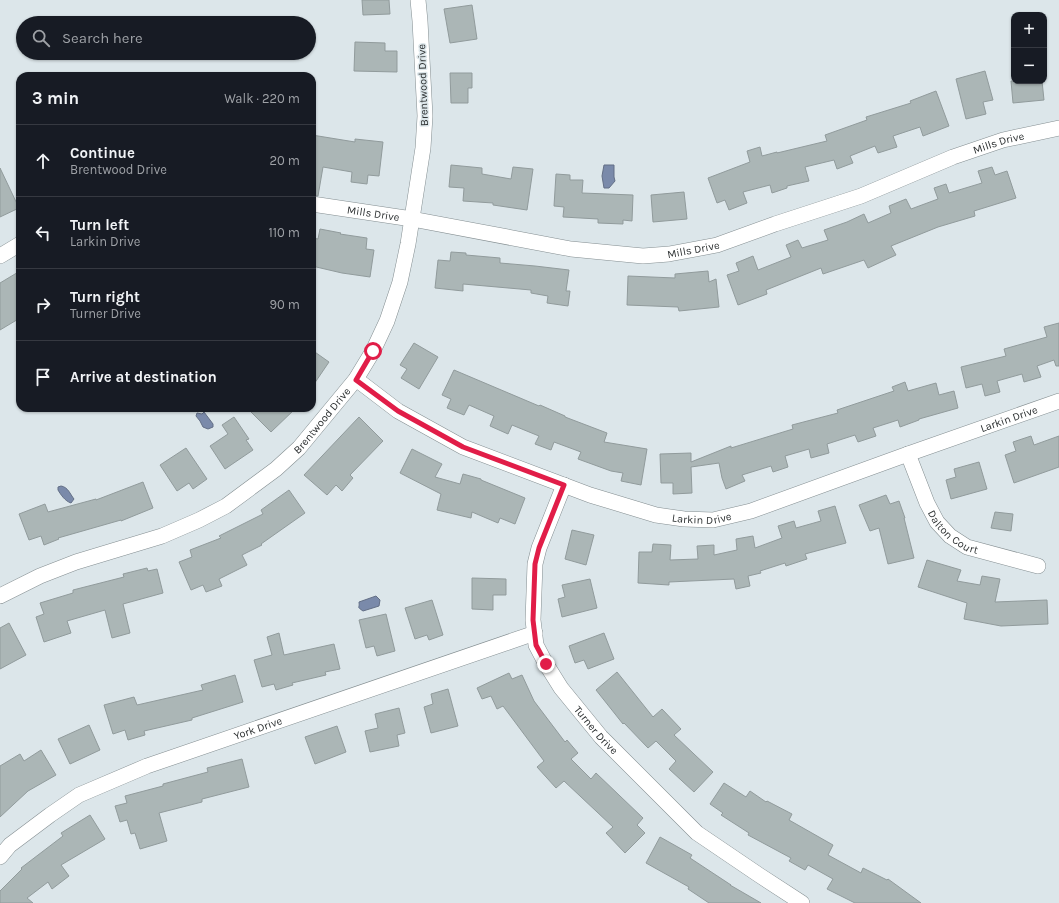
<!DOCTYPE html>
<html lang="en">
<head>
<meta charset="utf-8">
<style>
  :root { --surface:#171b24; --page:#242831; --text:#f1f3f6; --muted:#9ea1a6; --line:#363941 }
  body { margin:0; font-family:Karla,sans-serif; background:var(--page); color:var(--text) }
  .controls { position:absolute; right:12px; top:12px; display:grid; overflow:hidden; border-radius:8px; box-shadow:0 1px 3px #0004 }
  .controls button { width:36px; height:36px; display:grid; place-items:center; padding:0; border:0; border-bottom:1px solid var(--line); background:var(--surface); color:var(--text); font:20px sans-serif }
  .stop { position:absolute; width:12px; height:12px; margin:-9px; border:3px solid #e11d48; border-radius:50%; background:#fff }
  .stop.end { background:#e11d48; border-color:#fff; box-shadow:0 1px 4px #0008 }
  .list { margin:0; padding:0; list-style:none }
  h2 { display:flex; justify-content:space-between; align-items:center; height:52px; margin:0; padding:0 16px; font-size:17px }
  h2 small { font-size:13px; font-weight:400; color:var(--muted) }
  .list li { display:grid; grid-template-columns:26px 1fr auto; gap:12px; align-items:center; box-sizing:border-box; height:72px; padding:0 16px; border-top:1px solid var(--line) }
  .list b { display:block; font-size:15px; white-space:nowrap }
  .list p { margin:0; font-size:13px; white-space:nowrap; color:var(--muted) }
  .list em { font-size:13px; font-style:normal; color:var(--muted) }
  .icon { flex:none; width:22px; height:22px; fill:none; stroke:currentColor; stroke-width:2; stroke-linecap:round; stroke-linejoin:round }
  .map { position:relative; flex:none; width:1059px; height:903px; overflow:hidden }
  .search { position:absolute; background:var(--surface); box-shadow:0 1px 3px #0004; left:16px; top:16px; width:300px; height:44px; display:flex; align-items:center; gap:10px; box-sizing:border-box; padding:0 14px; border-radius:22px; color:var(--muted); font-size:15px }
  .panel { position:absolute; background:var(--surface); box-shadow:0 1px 3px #0004; left:16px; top:72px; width:300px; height:340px; border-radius:12px }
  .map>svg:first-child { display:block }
</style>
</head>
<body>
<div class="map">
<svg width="1059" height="903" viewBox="0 0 1059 903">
  <rect width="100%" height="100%" fill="#dce6ea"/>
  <path fill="#7a8aaa" stroke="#636f86" d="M604 165H614V177L615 181 609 188H604L602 176Z
    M204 412 213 424V427L208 429 203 427 200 421 196 416 197 413 202 414Z
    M61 486C68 487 70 494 74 499L71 503C65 501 61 495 58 490V487Z
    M376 596 380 600 379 606 363 611C356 606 360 609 359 602Z"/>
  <path fill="#abb6b6" stroke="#919b9c" d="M362 0H389L390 14 363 15Z
    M472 5 477 39 450 43 444 9Z
    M355 42 385 43V51H397V72L354 71Z
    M985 71 993 100 983 102 986 114 966 119 956 79Z
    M450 73H472V88H468V103H451Z
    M1011 81H1042L1044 100 1013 103Z
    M936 91 949 126 923 136 920 127 893 136 897 147 878 153 875 146 850 156 853 163 837 169 834 160 805 167 809 181 787 186V188L772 193 770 185 743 192 747 203 729 210 725 200 717 203 708 178 750 162 747 151 760 147 762 156 777 152V153L827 141 825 135 867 120 866 117 911 103 910 101Z
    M312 135 355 142V139L383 142 379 176 368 175 367 184 351 182 352 172 323 167 318 196 312 195Z
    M451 165 482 168V174L511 179 513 167 533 169 527 210 493 205V203L463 201 464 188 449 187Z
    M992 167 995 175 1007 171 1016 198 974 211 975 216 938 227 891 246 896 255 868 268 864 260 823 274 821 268 766 290 767 294 738 305 727 275 739 271 736 263 753 256 758 270 791 257 786 245 798 240 802 248 828 240 824 230 847 222 864 214 868 223 891 213 889 206 906 199 911 209 938 199 934 188 946 184 949 193 982 183 978 171Z
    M0 168 19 208 0 217Z
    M556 174 570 175V180H583L582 193 633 195 632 221 623 220V224L598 223V219L563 217 564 207 554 206Z
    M684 192 687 219 653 222 651 195Z
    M320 229 341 233 340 234 367 238 366 249 374 250 370 277 342 273 312 266V238L318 239Z
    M451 252 466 253V255L500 258V263L535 266 569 270 566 291H570L568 306 547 303 548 296 531 293V290L463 284V291L435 288 438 260 450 261Z
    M20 271V318L0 330V283Z
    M708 271 709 282 716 279 719 307 679 311 678 307 627 305 628 276 675 278V274Z
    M1059 323V366H1056L1054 360 1037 366 1041 377 1024 382 1022 374 997 381 1000 392 985 396 982 384 966 388 961 367 1006 356 1004 349 1047 337 1044 327Z
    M414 343 438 357 419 389 401 378 407 369 400 365Z
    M312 350 329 362 312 387Z
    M454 370 539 406 540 405 565 416V417L607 433 604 442 647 449 641 485 621 481 623 473 611 471 578 459 581 452 554 442 551 450 535 444 539 436 512 425 508 434 490 426 494 416 469 405 464 415 447 408 451 399 442 395Z
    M905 382 908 391 936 383 939 395 954 391 958 408 919 419V420L900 427 898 420 873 428 876 436 858 442 855 435 827 444 829 453 811 458 809 449 785 456 788 467 773 472 771 466 742 475 745 481 726 489 722 478 719 463 691 467 692 493 673 494V483H661L660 454 691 453V462L731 446V448L793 429 792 425 838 413 837 410 894 391 892 387Z
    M247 408H296L271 432Z
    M234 417 249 439 246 440 253 450 225 469 210 446 228 434 222 425Z
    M359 417 383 441 350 475 353 478 342 491 336 485 327 495 304 475Z
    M1031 436 1034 445 1059 436V467L1014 483 1005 455 1016 451 1013 442Z
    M186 448 207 479 193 489 189 483 177 491 160 465Z
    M412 449 442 464 435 477 460 484 463 474 481 479V480L525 498 515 524 500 518 498 523 472 512 471 518 437 510 441 494 400 473Z
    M979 462 987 489 951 499 946 480 956 477 954 469Z
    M143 482 153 508 121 521V520L58 538 59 539 44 545 41 536 29 540 19 514 45 504 48 512 96 499V500Z
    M289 490 305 513 261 544 262 545 242 555 247 565 219 579 222 586 206 592 203 585 191 590 179 562 192 557 190 550 221 538 219 536 263 514 261 510Z
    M886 495 890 504 899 501 905 518H904L914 558 888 564 879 528 870 531 859 505Z
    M835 506 846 543 805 554 807 559 786 566 785 563 760 571 761 573 748 576 750 586 736 589 734 579 669 582V585L638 583 639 552H652L653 544 671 545 670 560 698 559 697 546 714 545V555L737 550 736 539 753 536 755 548 782 538 778 526 794 521 796 528 821 521 818 511Z
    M995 512 1013 514 1011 531 991 528Z
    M572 530 594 535 586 565 565 559Z
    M927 560 961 570 957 581 980 585 982 576 1000 579 995 602 1047 600 1048 624 1001 626 964 619 967 603 918 587Z
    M147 568 148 571 157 569 163 593 123 604 130 633 112 638 105 610 67 621 71 633 44 642 36 617 44 614 40 603 73 593V590L124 577 123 574Z
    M472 578 506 579V595H493V610L472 609Z
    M590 579 597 608 562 617 558 599 565 597 562 585Z
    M432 600 443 635 429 640 427 635 415 639 405 608Z
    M386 614 395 651 377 656 374 646 366 648 359 620Z
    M9 623 26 655 0 669V628Z
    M279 633 284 655 334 644 340 669 325 672 326 675 292 683 293 685 276 690 274 684 262 687 254 660 272 655 267 637Z
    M604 633 614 659 588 669 584 660 575 663 569 646Z
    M617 672 653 717 662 709 681 729 674 735 713 772 694 792 669 769 676 761 656 741 648 748 624 723 623 724 596 690Z
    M509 673 512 679 522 675 534 701 565 742 567 740 578 753 571 759 591 779 596 773 643 818 637 825 645 833 625 853 606 833 613 827 564 781 556 788 537 767 544 761 503 706 497 709 491 696 482 699 477 688Z
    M235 675 243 702 192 718V720L144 731 145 735 128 740 125 730 113 734 104 705 134 697 137 705 203 690 201 685Z
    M448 689 458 726 431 733 424 707 433 704 431 694Z
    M399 708 405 733 397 735 399 746 370 752 365 731 378 728 375 714Z
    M89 725 100 750 70 764 58 739Z
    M337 726 346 752 315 764 305 737Z
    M41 750 56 775 28 791 0 817V766L20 754 24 761Z
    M242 759 249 787 202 799V802L159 813 167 841 140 849 135 833 131 834 127 820 120 822 115 806 127 803 125 796 163 786V784L208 772 207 768Z
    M724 783 746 797 750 791 766 802 767 801 792 814 789 820 833 845 828 855 861 873 863 868 887 880 888 879 921 903H855L827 889 833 879 808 865 805 870 789 861 791 858 748 835 749 833 721 815 723 813 710 804Z
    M90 815 105 839 61 865 69 876 52 889 48 882 27 898 33 903H0V891L22 869 21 868 63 836 61 833Z
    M660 837 692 855 690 858 731 885H730L761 903H709L688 889 689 887 646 863Z"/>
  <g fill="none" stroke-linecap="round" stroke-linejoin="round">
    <g stroke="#848e91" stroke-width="16">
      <g id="minor">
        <path id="s1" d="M312 204 412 219 571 249 643 256 669 254 717 245 775 224 861 196 953 157 1003 140 1059 128"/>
        <path d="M0 256 20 244"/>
        <path id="s2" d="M356 379 398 411 463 447 590 495 656 515 684 519 713 520 751 511 908 454 1059 401"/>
        <path id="s3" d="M908 454 927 503 937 522 950 536 967 547 1038 566"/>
        <path id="s4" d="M564 485 539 548 535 564 533 620 536 645 546 664 561 688 601 737 697 833 759 875 802 903"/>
        <path id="s5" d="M0 596 40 576 76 562 162 536 199 520 226 506 276 469 299 448 356 379 373 351 387 321 400 282 408 244 423 148 425 116 420 21 418 0"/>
        <path id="s6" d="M0 857 10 845 50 815 79 795 147 766 535 633"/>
      </g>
    </g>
    <use href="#minor" stroke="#fff" stroke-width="15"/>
  </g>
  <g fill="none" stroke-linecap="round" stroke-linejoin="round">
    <path stroke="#e11d48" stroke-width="5" d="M373 351 356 380 398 411 463 447 564 485 539 548 535 564 533 620 536 645 546 664"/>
  </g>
  <g text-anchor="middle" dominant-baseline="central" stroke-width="3" stroke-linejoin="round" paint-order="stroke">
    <g font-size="11" fill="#2d3132" stroke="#dce6ea">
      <text transform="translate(423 85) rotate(-92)">Brentwood Drive</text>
      <text stroke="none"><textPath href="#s1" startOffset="710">Mills Drive</textPath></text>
      <text stroke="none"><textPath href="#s1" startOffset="62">Mills Drive</textPath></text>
      <text stroke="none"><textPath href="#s1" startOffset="386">Mills Drive</textPath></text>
      <text stroke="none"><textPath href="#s2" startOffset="702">Larkin Drive</textPath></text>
      <text stroke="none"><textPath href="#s5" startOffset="373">Brentwood Drive</textPath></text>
      <text stroke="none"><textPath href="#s2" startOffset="378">Larkin Drive</textPath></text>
      <text stroke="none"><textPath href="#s3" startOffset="93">Dalton Court</textPath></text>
      <text stroke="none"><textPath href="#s6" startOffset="292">York Drive</textPath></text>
      <text stroke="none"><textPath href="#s4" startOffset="270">Turner Drive</textPath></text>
    </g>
  </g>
</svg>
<div class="controls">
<button>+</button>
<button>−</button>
</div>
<div class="stop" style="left:373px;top:351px"></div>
<div class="stop end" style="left:546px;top:664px"></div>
<div class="search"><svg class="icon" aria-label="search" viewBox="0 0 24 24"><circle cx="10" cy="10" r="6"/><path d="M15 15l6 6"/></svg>Search here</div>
<section class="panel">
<h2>3 min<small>Walk · 220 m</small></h2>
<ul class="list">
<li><svg class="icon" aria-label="ahead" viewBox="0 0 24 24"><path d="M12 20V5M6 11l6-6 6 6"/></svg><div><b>Continue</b><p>Brentwood Drive</p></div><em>20 m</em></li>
<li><svg class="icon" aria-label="left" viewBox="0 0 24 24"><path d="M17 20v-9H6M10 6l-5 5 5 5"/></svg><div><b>Turn left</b><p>Larkin Drive</p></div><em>110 m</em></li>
<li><svg class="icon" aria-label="right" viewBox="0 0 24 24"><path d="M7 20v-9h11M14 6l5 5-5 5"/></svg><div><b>Turn right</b><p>Turner Drive</p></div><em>90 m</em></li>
<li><svg class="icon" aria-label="arrive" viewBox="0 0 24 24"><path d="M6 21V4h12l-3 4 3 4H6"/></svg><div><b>Arrive at destination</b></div></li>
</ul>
</section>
</div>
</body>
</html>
